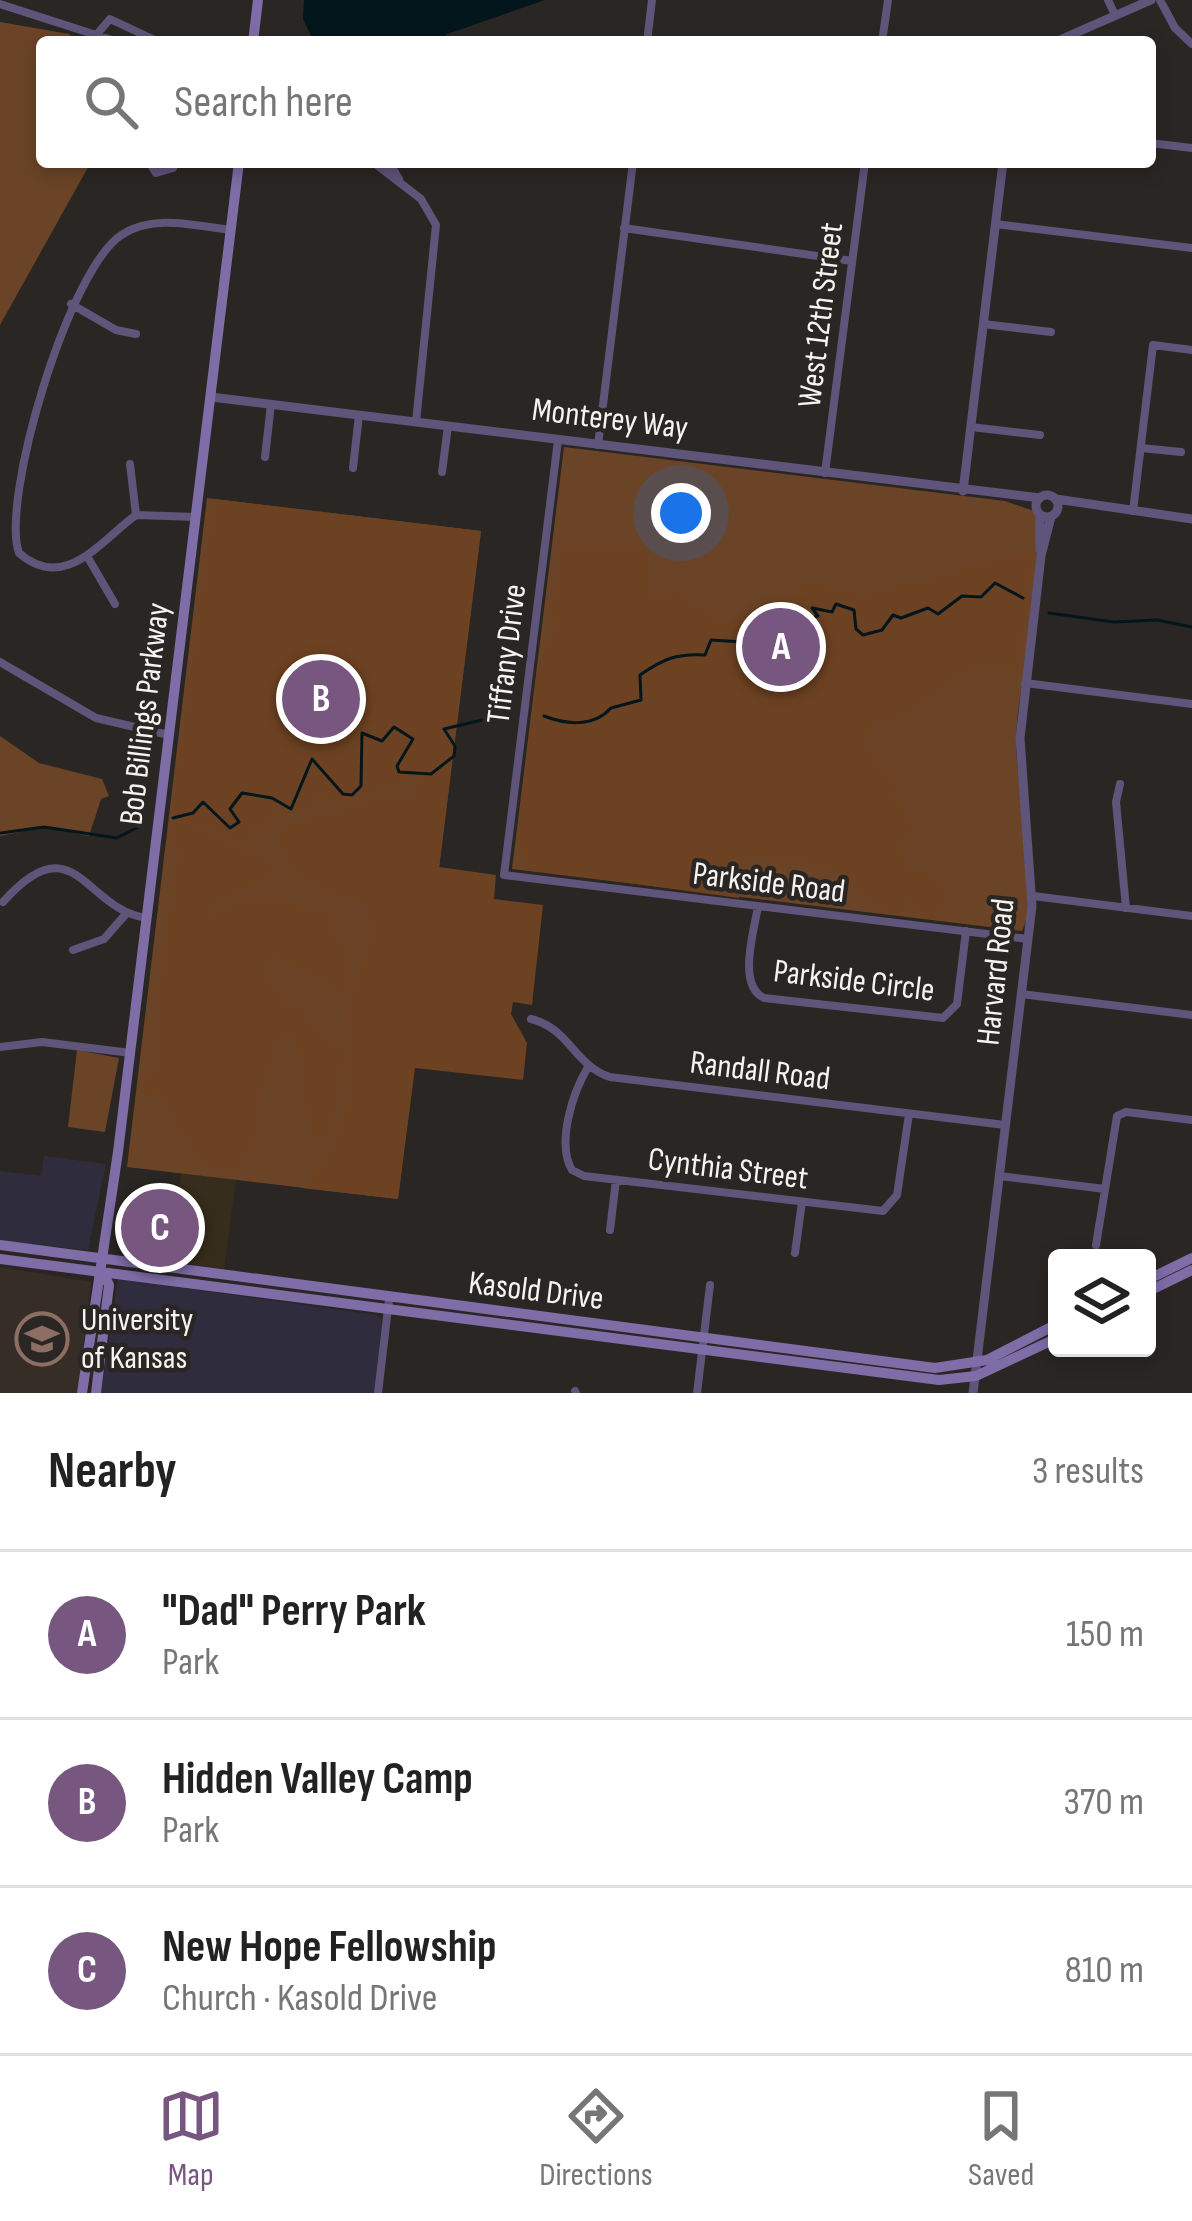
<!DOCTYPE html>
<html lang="en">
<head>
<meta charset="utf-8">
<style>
  :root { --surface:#fff; --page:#f6f6f6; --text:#222; --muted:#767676; --line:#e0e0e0; --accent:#775780 }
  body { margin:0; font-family:"Sofia Sans Condensed",sans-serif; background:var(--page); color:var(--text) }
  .controls { position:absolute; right:36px; bottom:36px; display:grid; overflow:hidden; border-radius:12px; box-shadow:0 6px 18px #0003 }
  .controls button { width:108px; height:108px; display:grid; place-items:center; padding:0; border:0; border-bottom:3px solid var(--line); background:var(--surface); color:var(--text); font:60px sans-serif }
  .you { position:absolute; left:681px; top:513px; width:42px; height:42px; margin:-30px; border:9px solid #fff; border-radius:50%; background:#1a73e8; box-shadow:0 0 0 18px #1a73e833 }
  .badge { display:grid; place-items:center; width:78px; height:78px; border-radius:50%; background:var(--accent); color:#fff; font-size:39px; font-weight:700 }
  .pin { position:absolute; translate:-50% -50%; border:6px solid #fff; box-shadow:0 3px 12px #0006 }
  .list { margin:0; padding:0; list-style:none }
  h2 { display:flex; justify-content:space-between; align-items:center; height:156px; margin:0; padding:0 48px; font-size:51px }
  h2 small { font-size:39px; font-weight:400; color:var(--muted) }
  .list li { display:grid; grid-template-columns:78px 1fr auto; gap:36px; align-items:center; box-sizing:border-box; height:168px; padding:0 48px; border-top:3px solid var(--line) }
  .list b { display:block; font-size:45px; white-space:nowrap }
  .list p { margin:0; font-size:39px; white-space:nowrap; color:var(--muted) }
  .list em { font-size:39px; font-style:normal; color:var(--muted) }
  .icon { flex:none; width:66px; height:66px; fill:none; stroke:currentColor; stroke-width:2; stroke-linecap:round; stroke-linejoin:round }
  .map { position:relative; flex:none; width:1192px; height:1393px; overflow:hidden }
  .search { position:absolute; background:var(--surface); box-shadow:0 6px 18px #0003; left:36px; right:36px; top:36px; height:132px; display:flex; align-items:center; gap:30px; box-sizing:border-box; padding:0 42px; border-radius:12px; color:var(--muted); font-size:45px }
  .sheet { height:660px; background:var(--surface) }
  nav { display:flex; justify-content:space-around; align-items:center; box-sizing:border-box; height:168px; border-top:3px solid var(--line); background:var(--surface); font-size:33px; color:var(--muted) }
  nav a { display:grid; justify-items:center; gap:6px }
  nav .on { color:var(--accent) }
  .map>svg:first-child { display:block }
</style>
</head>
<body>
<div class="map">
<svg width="1192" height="1393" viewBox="0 0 1192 1393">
  <rect width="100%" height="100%" fill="#2a2623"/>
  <path fill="#2f2c3d" d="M44 1156 106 1164 88 1250 0 1241V1171L41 1176Z
    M118 1279 376 1315 382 1321 374 1393H101Z"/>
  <path fill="#372d1d" d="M181 1173 236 1180 224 1269 170 1261Z"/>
  <path fill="#372d27" d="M0 1267 91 1282 78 1393H0Z"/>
  <path fill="#6b4427" d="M0 22 69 34 79 42H42V162H91L0 325Z
    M564 447 1005 501 1034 511C1051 549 1017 688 1016 739 1015 791 1045 886 1022 931L512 869Z
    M207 498 481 531 398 1199 127 1167Z
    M0 736 39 763 102 779 109 796 101 799 89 836 44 827 0 836Z
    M77 1050 119 1058 105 1132 68 1127Z"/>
  <path fill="#6d4222" d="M214 499 481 531 439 867 496 875 494 899 543 905 532 1005 513 1002 511 1014 527 1043 523 1080 415 1068 398 1199 302 1188 317 1168 326 1166 350 1099 347 1010 372 936 366 903C332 898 277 872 277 830 309 815 347 811 382 798L383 792 399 799 417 793 418 777C386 785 361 800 325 804L322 795 312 797V806L291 814H270L266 830 252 827 243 844 207 824 191 823 273 864 276 876 248 884 226 901 216 900 205 915 228 910 237 902 280 901 330 914V931L348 943 343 962 352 967 343 1001 327 979 275 956 260 969 286 1004 302 1007 322 1041 338 1044 345 1055C333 1087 341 1114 323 1144L317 1145 311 1135 314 1122C293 1093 312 1064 286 1029L280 1033 261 1090 259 1138 247 1146 236 1171 203 1165 158 1093 141 1099 145 1077 156 1073 163 956 180 850 170 841 172 813Z
    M561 548H647L650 596 681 592 700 609 715 611 717 623 779 603 810 581 866 597 885 587 925 582 943 573 954 577 973 562C996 566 1010 548 1032 557L1018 670C1009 668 998 664 990 664 944 668 919 727 874 720L862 746 897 784 893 794 913 831 897 845 907 871 927 874 950 892 938 917 927 919 909 894 900 915C865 909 851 872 819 864 800 860 783 867 766 854L742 857 739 898 526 869 518 837 524 781 539 665 556 627 550 605 560 582Z"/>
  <path fill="#02161c" d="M304 0H545L447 34 443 41 385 42 377 36 372 42 312 38 303 19Z"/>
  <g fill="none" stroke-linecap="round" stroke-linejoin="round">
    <path stroke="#02161c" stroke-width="3" d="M1049 613 1114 622 1157 620 1192 627
      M544 716C567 725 594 727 611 708L641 700 640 675C663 659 677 653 705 655L711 640 759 643 775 628 818 616 812 608 832 612 836 604 854 610 856 629 863 635 882 630 893 615 901 618 928 608 938 614 962 596 981 597 995 583 1023 598
      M173 818 193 813 203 802 230 828 239 822 230 809 242 793 272 798 291 809 312 759 343 794 352 795 361 786 362 733 382 741 394 727 413 739 397 766 399 772 431 774 454 756 455 746 444 729 499 716
      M1 833 44 827 117 838 138 827"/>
    <path stroke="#5f547a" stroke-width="8" d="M1108 0 1115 15
      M1160 0 1175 28 1192 44
      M0 4 118 42
      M98 33 110 19 159 42
      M647 42 652 0
      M882 42 888 0
      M1150 143 1192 148
      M149 162 156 173 173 168 172 162
      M373 162 421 199 436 225 416 422
      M389 162 399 179
      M995 224 1192 248
      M624 228 852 261
      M71 304 116 330 136 334
      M983 324 1051 332
      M971 427 1040 435
      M558 440 504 875 1028 939
      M598 445 633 162
      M1141 448 1181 452
      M265 457 271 404
      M130 464 136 515
      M353 468 359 415
      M442 472 448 426
      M825 473 865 162
      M1133 511 1153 345 1192 350
      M196 517 136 515C100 541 65 593 19 553 0 501 69 266 123 234 155 214 195 226 231 230
      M87 556 115 604
      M0 662 96 718 169 735
      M1025 683 1192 704
      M1120 784 1116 802 1126 908
      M1033 896 1192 916
      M3 902C75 821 84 910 147 918
      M758 906C754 932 737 985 764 998L943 1018 957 1004 966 931
      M73 950 104 939 125 915
      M1021 994 1192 1015
      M531 1019C569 1028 575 1066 610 1077L1005 1125
      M0 1047 42 1042 131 1053
      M588 1067C573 1092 556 1143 572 1170L584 1176 883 1211 897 1195 909 1114
      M999 1176 1105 1189
      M610 1230 616 1180
      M1096 1245 1117 1116 1126 1112 1192 1120
      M795 1253 802 1202
      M575 1391 576 1393
      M378 1393 389 1300
      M697 1393 710 1285"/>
    <path stroke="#5f547a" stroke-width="9" d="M1055 42 1151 0
      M211 397 1040 498
      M963 491 1003 162
      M1036 506a11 11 0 1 1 22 0a11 11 0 1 1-22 0Z
      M1056 499 1192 519
      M1040 515V550
      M973 1393 1032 906 1020 738 1041 556 1051 517"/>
    <path stroke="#7f6da8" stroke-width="10" d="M253 42 258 0
      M0 1245 935 1368 987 1360 1057 1324
      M0 1259 939 1380 976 1376 1057 1338
      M1147 1280 1192 1258
      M1147 1292 1192 1270
      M82 1393 118 1152 239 162
      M96 1393 109 1285 103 1272"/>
  </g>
  <defs>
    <g id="university-ring" transform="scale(2.7)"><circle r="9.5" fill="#2a2623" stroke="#8d6e63" stroke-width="1.5"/><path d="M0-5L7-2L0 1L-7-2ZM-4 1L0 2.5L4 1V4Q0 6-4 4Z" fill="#8d6e63"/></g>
  </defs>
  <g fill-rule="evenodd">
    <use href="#university-ring" x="42" y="1339"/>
  </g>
  <g text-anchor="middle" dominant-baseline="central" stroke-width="9" stroke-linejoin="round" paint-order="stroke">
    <g font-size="33" fill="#f6f3f1" stroke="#2a2623">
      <text transform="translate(821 315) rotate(-83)">West 12th Street</text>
      <text transform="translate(610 419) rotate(7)">Monterey Way</text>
      <text transform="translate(507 654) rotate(-83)">Tiffany Drive</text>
      <text transform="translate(145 714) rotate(-83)">Bob Billings Parkway</text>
      <text transform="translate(769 883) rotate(7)">Parkside Road</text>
      <text transform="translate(996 972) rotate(-84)">Harvard Road</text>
      <text transform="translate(854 981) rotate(7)">Parkside Circle</text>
      <text transform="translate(760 1071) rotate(7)">Randall Road</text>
      <text transform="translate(728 1169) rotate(7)">Cynthia Street</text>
      <text transform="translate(536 1291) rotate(7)">Kasold Drive</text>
    </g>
    <g font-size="33" fill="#f6f3f1" stroke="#2a2623" text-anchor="start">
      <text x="81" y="1320">University<tspan x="81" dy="38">of Kansas</tspan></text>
    </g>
  </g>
</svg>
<div class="controls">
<button><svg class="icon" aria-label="layers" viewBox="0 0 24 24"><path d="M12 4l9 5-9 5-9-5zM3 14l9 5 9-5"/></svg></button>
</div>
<div class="you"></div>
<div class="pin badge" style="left:781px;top:647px">A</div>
<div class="pin badge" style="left:321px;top:699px">B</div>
<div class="pin badge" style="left:160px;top:1228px">C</div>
<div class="search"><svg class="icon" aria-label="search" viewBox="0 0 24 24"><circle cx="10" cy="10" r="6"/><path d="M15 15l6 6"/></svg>Search here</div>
</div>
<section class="sheet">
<h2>Nearby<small>3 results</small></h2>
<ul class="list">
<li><span class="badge">A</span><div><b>&quot;Dad&quot; Perry Park</b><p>Park</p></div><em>150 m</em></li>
<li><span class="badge">B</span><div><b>Hidden Valley Camp</b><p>Park</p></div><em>370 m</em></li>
<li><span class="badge">C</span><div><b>New Hope Fellowship</b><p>Church · Kasold Drive</p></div><em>810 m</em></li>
</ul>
</section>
<nav>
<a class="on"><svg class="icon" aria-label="map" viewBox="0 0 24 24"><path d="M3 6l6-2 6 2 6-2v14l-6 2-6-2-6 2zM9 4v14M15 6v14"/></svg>Map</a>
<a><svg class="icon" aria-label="directions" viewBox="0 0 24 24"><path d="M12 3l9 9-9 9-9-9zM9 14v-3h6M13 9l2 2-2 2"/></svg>Directions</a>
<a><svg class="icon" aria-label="saved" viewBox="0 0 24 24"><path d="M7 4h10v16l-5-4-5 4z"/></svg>Saved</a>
</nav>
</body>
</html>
